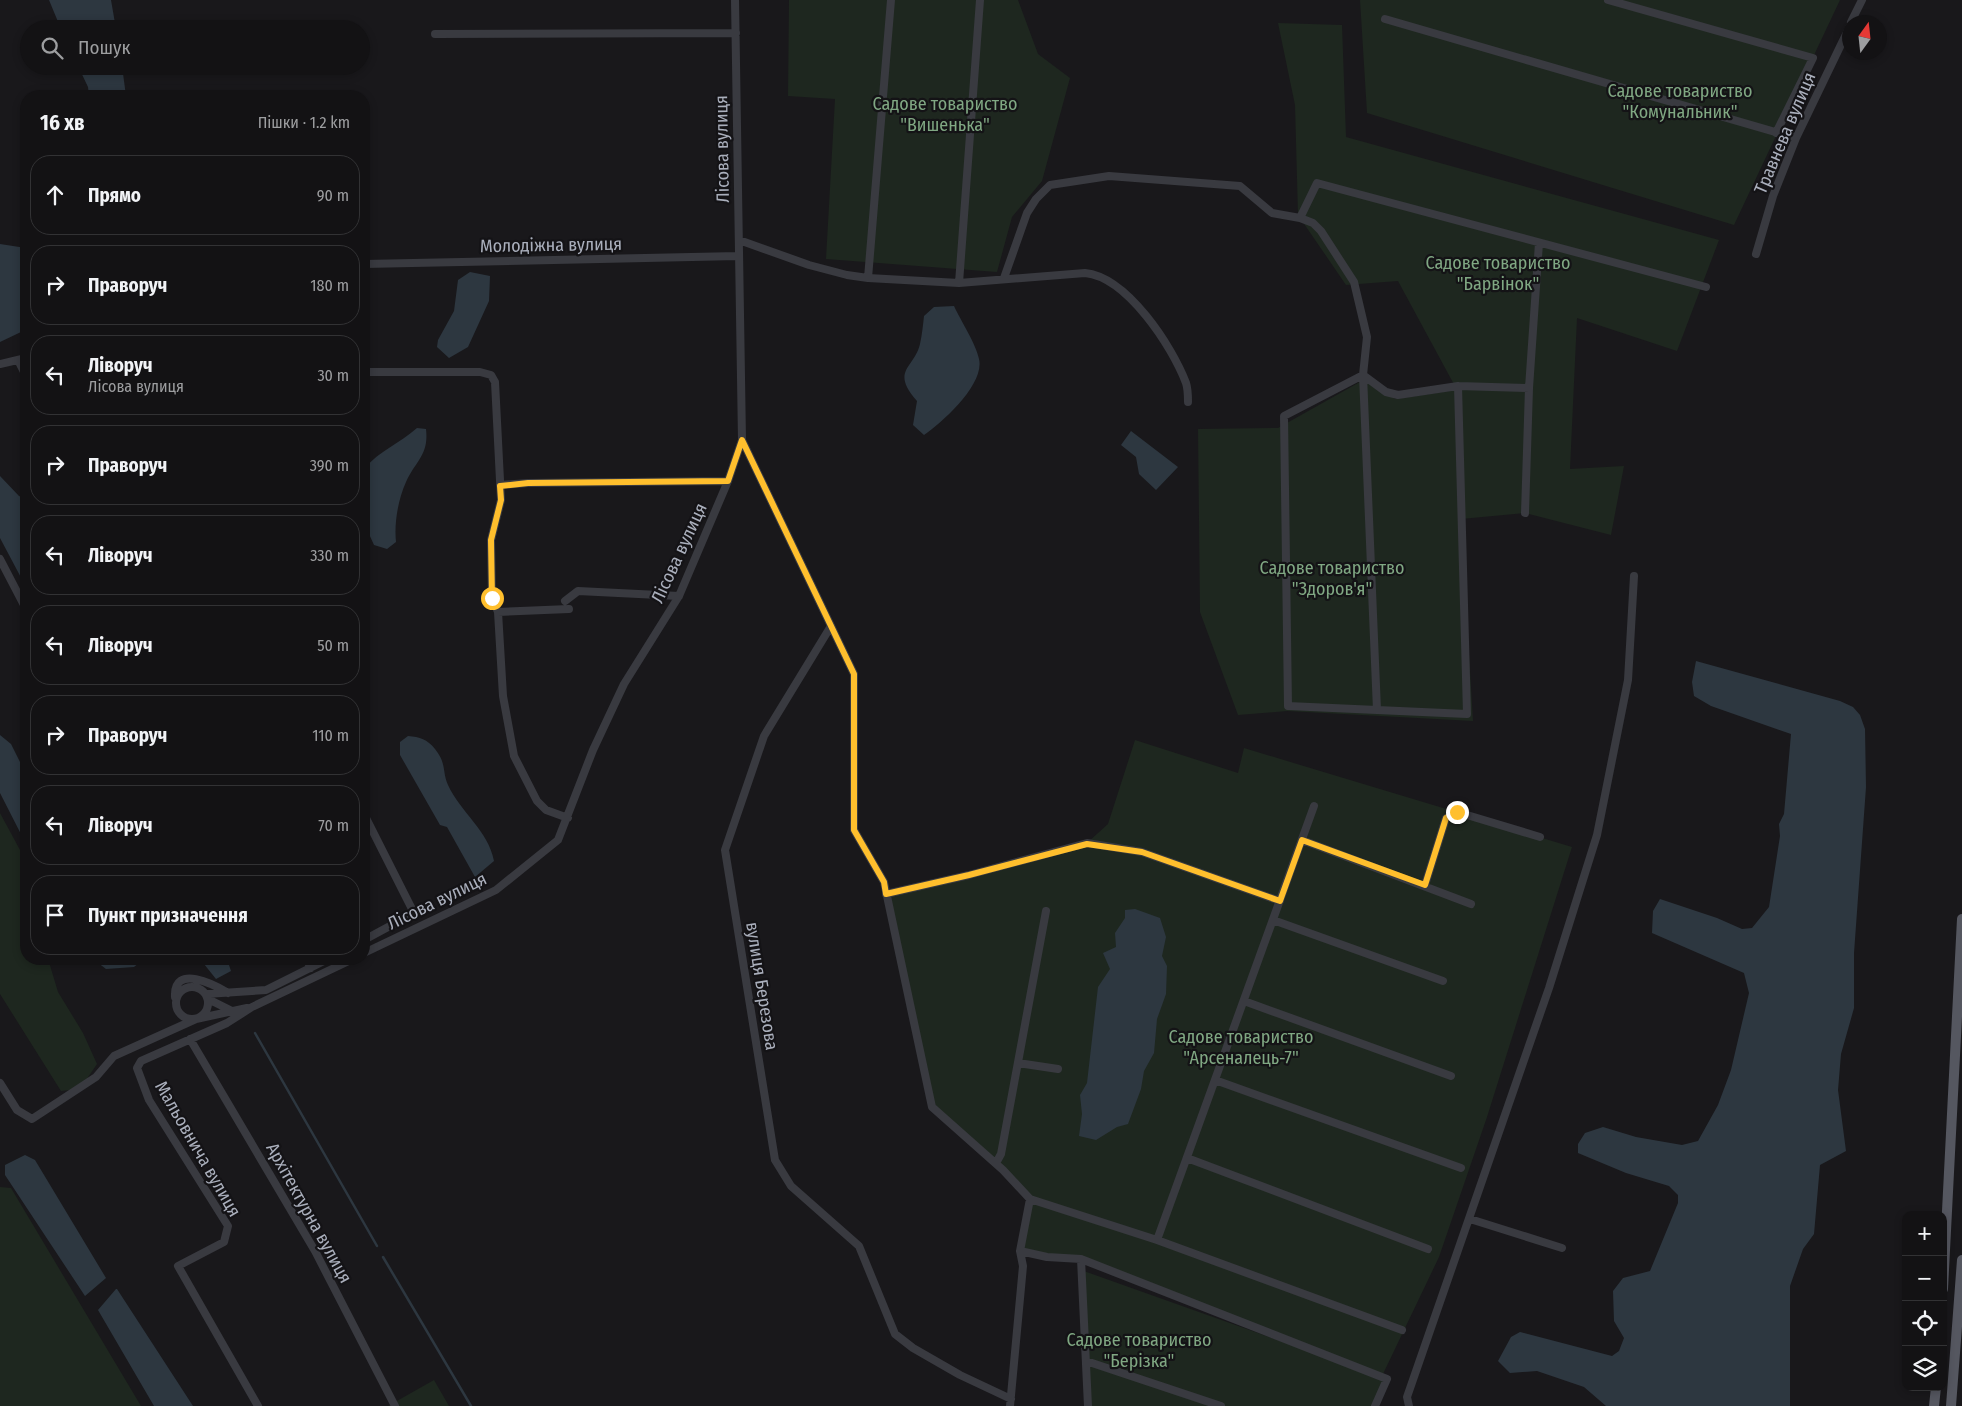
<!DOCTYPE html>
<html lang="uk">
<head>
<meta charset="utf-8">
<style>
  :root { --surface:#131214; --page:#202022; --text:#f1f3f6; --muted:#9d9ea0; --line:#323234 }
  body { margin:0; font-family:"Fira Sans Condensed",sans-serif; background:var(--page); color:var(--text) }
  .controls { position:absolute; right:15px; bottom:15px; display:grid; overflow:hidden; border-radius:10px; box-shadow:0 2px 8px #0003 }
  .controls button { width:45px; height:45px; display:grid; place-items:center; padding:0; border:0; border-bottom:1px solid var(--line); background:var(--surface); color:var(--text); font:25px sans-serif }
  .compass { position:absolute; left:1842px; top:15px; width:45px; height:45px; border-radius:50%; background:var(--surface); box-shadow:0 2px 8px #0003; rotate:15deg }
  .stop { position:absolute; width:15px; height:15px; margin:-11px; border:4px solid #ffbf2d; border-radius:50%; background:#fff }
  .stop.end { background:#ffbf2d; border-color:#fff; box-shadow:0 1px 5px #0008 }
  .list { margin:0; padding:0; list-style:none }
  h2 { display:flex; justify-content:space-between; align-items:center; height:65px; margin:0; padding:0 20px; font-size:21px }
  h2 small { font-size:16px; font-weight:400; color:var(--muted) }
  .list li { display:grid; grid-template-columns:32px 1fr auto; gap:15px; align-items:center; box-sizing:border-box; height:80px; margin:0 10px 10px; padding:0 10px; border:1px solid var(--line); border-radius:20px }
  .list b { display:block; font-size:19px; white-space:nowrap }
  .list p { margin:0; font-size:16px; white-space:nowrap; color:var(--muted) }
  .list em { font-size:16px; font-style:normal; color:var(--muted) }
  .icon { flex:none; width:28px; height:28px; fill:none; stroke:currentColor; stroke-width:2; stroke-linecap:round; stroke-linejoin:round }
  .map { position:relative; flex:none; width:1962px; height:1406px; overflow:hidden }
  .search { position:absolute; background:var(--surface); box-shadow:0 2px 8px #0003; left:20px; top:20px; width:350px; height:55px; display:flex; align-items:center; gap:12px; box-sizing:border-box; padding:0 18px; border-radius:28px; color:var(--muted); font-size:19px }
  .panel { position:absolute; background:var(--surface); box-shadow:0 2px 8px #0003; left:20px; top:90px; width:350px; height:875px; border-radius:20px }
  .map>svg:first-child { display:block }
</style>
</head>
<body>
<div class="map">
<svg width="1962" height="1406" viewBox="0 0 1962 1406">
  <rect width="100%" height="100%" fill="#19181b"/>
  <path fill="#1e271f" d="M789 0H1018L1038 54 1070 78 1042 181 1012 217 997 272 826 259 835 99 788 96Z
    M1360 0H1840L1734 225 1367 113Z
    M1278 23 1342 25 1346 137 1719 240 1677 351 1577 318 1570 469 1624 466 1611 535 1525 513 1461 519 1473 721 1287 711 1238 715 1200 612 1198 429 1278 428 1367 378 1395 399 1457 390 1398 281 1346 285 1298 215 1295 105Z
    M1135 740 1238 773 1244 748 1572 847 1487 1117 1439 1257 1383 1374 1081 1259 1020 1251 1029 1199 932 1107 886 894 1087 843 1108 824Z
    M0 813 26 861V959H54L49 962 58 992 83 1033 97 1064 80 1089 61 1091 0 994Z
    M0 1187 11 1188 141 1406H0Z
    M1081 1270 1387 1379 1375 1406H1085Z
    M434 1380 449 1406H388Z"/>
  <path fill="#2d3740" d="M49 0H111L116 29H61Z
    M78 66H122L126 96H89L88 87Z
    M0 244 26 248V320L21 332 0 342Z
    M470 272 490 276 489 301 468 347 449 358 437 347 438 340 454 311 458 280Z
    M954 306C961 321 976 344 979 359 985 384 943 422 924 435L913 425 917 401C890 370 914 369 920 344 922 335 923 325 924 316L934 307Z
    M417 428 426 429C429 455 416 460 406 482 398 500 394 523 396 542L387 549 374 545 364 523V469C380 450 399 444 417 428Z
    M1131 431 1178 467 1156 490 1139 474 1136 457 1121 445Z
    M0 476 19 496 26 499V587L0 538Z
    M1696 661 1840 701 1853 707 1860 715 1865 729 1866 787 1854 953V1008L1841 1054 1838 1090 1846 1151 1820 1165 1814 1234 1803 1249 1790 1286V1406H1606L1584 1387 1537 1371 1510 1373 1498 1361 1511 1337 1520 1332 1612 1356 1619 1351 1624 1338 1614 1321 1613 1291 1623 1278 1650 1271 1678 1203V1195L1669 1186 1626 1173 1578 1153V1144L1585 1133 1603 1127 1636 1137 1682 1145 1698 1141 1718 1105 1731 1070 1749 993 1744 973 1652 933 1653 911 1660 899 1717 918 1742 929 1752 928 1769 907 1780 836 1779 824 1784 814 1791 734 1711 706 1694 696 1692 682Z
    M0 735 11 744 26 774V844L0 793Z
    M408 736C420 737 427 739 435 749 447 764 442 772 448 785 461 813 488 830 494 861L475 877 447 827 440 825 400 755V742Z
    M1135 909 1160 918 1166 937 1162 956 1167 966 1166 994 1157 1019 1154 1053 1144 1071 1141 1089 1128 1124 1117 1127 1096 1140 1079 1136 1082 1114 1080 1095 1087 1083 1098 987 1110 969 1103 953 1116 947 1115 933 1125 918V910Z
    M93 959H144L134 967 106 969Z
    M200 959H227L231 971 216 979Z
    M25 1155 35 1160 106 1278 85 1296 5 1175V1165Z
    M116 1289H117L193 1406H154L98 1310Z"/>
  <g fill="none" stroke-linecap="round" stroke-linejoin="round">
    <path stroke="#2d3740" stroke-width="2.5" d="M255 1033 377 1246
      M383 1257 471 1406"/>
    <path stroke="#393a40" stroke-width="8" d="M1608 0 1813 58 1776 133
      M1385 19 1796 138
      M1851 22 1862 0
      M435 34 736 33
      M1300 218 1313 223 1321 231 1354 282 1367 337 1363 375 1377 710 1288 706 1284 416 1363 375 1386 392 1398 395 1458 386
      M739 240 809 265 847 275 868 278 959 283 1085 273C1127 277 1172 346 1186 383 1188 389 1188 396 1188 402
      M1756 254 1773 196 1796 138 1850 26
      M364 264 738 256
      M868 278 891 0
      M1004 278 1027 213 1036 199 1050 185 1109 176 1240 186 1272 213 1300 218 1317 183 1706 287
      M959 283 980 0
      M18 360 26 376
      M0 364 26 358
      M364 372H480L491 375 495 382 501 500 491 540 492 598 498 612
      M742 440 854 674V830L884 882 932 1107 1003 1170 1030 1199 1157 1240 1402 1330
      M500 485 528 483 728 481
      M1525 513 1529 388
      M0 559 26 609
      M565 601 578 591 679 596
      M831 626 764 736 725 850 775 1160 791 1186 859 1246 895 1334 913 1348 960 1375 1011 1399
      M1377 710 1467 714 1458 386 1529 388 1539 243
      M364 814 414 913 364 940
      M568 818 546 810 537 801 514 756 503 696 498 612 569 609
      M1302 840 1471 904
      M1425 885 1446 818 1457 812 1540 837
      M886 894 969 875 1087 843 1142 852 1280 901
      M1273 920 1443 981
      M364 953 496 890 558 840 593 750 624 684 679 596 728 481 742 440 735 0
      M306 959 311 968
      M176 1003a16 16 0 1 1 32 0a16 16 0 1 1-32 0Z
      M206 994 266 990 328 959
      M175 997C173 963 215 985 228 993
      M208 999 232 1011
      M1244 1001 1451 1076
      M190 1039 315 1251 395 1406
      M1018 1063 1058 1069
      M1215 1080 1461 1168
      M0 1083 17 1110 32 1119 96 1077 114 1056 196 1019 247 1008
      M1187 1158 1428 1249
      M996 1163 1001 1154 1046 911
      M1030 1199 1020 1251 1047 1257 1081 1259 1387 1379 1375 1406
      M1470 1219 1562 1248
      M1157 1240 1314 806
      M1081 1259 1088 1406
      M1086 1361 1221 1406
      M258 1406 178 1266 224 1242 228 1226 149 1100 137 1068 141 1061 227 1023 252 1007 353 959
      M1010 1406 1023 1266 1020 1251
      M1409 1406 1407 1397 1549 988 1597 835 1628 680 1634 576"/>
    <path stroke="#555760" stroke-width="10" d="M1943 1289 1962 919
      M1934 1406 1936 1387
      M1951 1406 1962 1260"/>
  </g>
  <g fill="none" stroke-linecap="round" stroke-linejoin="round">
    <path stroke="#ffbf2d" stroke-width="6" d="M492 598 491 540 501 500 500 486 528 483 728 481 742 440 854 674V830L884 882 886 894 969 875 1087 844 1142 852 1280 901 1302 840 1425 885 1446 818 1457 812"/>
  </g>
  <g text-anchor="middle" dominant-baseline="central" stroke-width="4.5" stroke-linejoin="round" paint-order="stroke">
    <g font-size="18" fill="#80a883" stroke="#141316">
      <text x="1680" y="91">Садове товариство<tspan x="1680" dy="21">"Комунальник"</tspan></text>
      <text x="945" y="104">Садове товариство<tspan x="945" dy="21">"Вишенька"</tspan></text>
      <text x="1498" y="263">Садове товариство<tspan x="1498" dy="21">"Барвінок"</tspan></text>
      <text x="1332" y="568">Садове товариство<tspan x="1332" dy="21">"Здоров'я"</tspan></text>
      <text x="1241" y="1037">Садове товариство<tspan x="1241" dy="21">"Арсеналець-7"</tspan></text>
      <text x="1139" y="1340">Садове товариство<tspan x="1139" dy="21">"Берізка"</tspan></text>
    </g>
    <g font-size="18" fill="#aaafbc" stroke="#141316">
      <text transform="translate(1785 133) rotate(-67)">Травнева вулиця</text>
      <text transform="translate(722 149) rotate(-91)">Лісова вулиця</text>
      <text transform="translate(551 245) rotate(-1)">Молодіжна вулиця</text>
      <text transform="translate(679 553) rotate(-65)">Лісова вулиця</text>
      <text transform="translate(437 901) rotate(-26)">Лісова вулиця</text>
      <text transform="translate(762 986) rotate(81)">вулиця Березова</text>
      <text transform="translate(198 1149) rotate(60)">Мальовнича вулиця</text>
      <text transform="translate(309 1213) rotate(61)">Архітектурна вулиця</text>
    </g>
  </g>
</svg>
<div class="controls">
<button>+</button>
<button>−</button>
<button><svg class="icon" aria-label="locate" viewBox="0 0 24 24"><circle cx="12" cy="12" r="6"/><path d="M12 2v4M12 18v4M2 12h4M18 12h4"/></svg></button>
<button><svg class="icon" aria-label="layers" viewBox="0 0 24 24"><path d="M12 4l9 5-9 5-9-5zM3 14l9 5 9-5"/></svg></button>
</div>
<svg class="compass" viewBox="-18 -18 36 36"><path d="M0-13l5 13h-10z" fill="#e53935"/><path d="M0 13l5-13h-10z" fill="#9d9ea0"/></svg>
<div class="stop" style="left:492px;top:598px"></div>
<div class="stop end" style="left:1457px;top:812px"></div>
<div class="search"><svg class="icon" aria-label="search" viewBox="0 0 24 24"><circle cx="10" cy="10" r="6"/><path d="M15 15l6 6"/></svg>Пошук</div>
<section class="panel">
<h2>16 хв<small>Пішки · 1.2 km</small></h2>
<ul class="list">
<li><svg class="icon" aria-label="ahead" viewBox="0 0 24 24"><path d="M12 20V5M6 11l6-6 6 6"/></svg><div><b>Прямо</b></div><em>90 m</em></li>
<li><svg class="icon" aria-label="right" viewBox="0 0 24 24"><path d="M7 20v-9h11M14 6l5 5-5 5"/></svg><div><b>Праворуч</b></div><em>180 m</em></li>
<li><svg class="icon" aria-label="left" viewBox="0 0 24 24"><path d="M17 20v-9H6M10 6l-5 5 5 5"/></svg><div><b>Ліворуч</b><p>Лісова вулиця</p></div><em>30 m</em></li>
<li><svg class="icon" aria-label="right" viewBox="0 0 24 24"><path d="M7 20v-9h11M14 6l5 5-5 5"/></svg><div><b>Праворуч</b></div><em>390 m</em></li>
<li><svg class="icon" aria-label="left" viewBox="0 0 24 24"><path d="M17 20v-9H6M10 6l-5 5 5 5"/></svg><div><b>Ліворуч</b></div><em>330 m</em></li>
<li><svg class="icon" aria-label="left" viewBox="0 0 24 24"><path d="M17 20v-9H6M10 6l-5 5 5 5"/></svg><div><b>Ліворуч</b></div><em>50 m</em></li>
<li><svg class="icon" aria-label="right" viewBox="0 0 24 24"><path d="M7 20v-9h11M14 6l5 5-5 5"/></svg><div><b>Праворуч</b></div><em>110 m</em></li>
<li><svg class="icon" aria-label="left" viewBox="0 0 24 24"><path d="M17 20v-9H6M10 6l-5 5 5 5"/></svg><div><b>Ліворуч</b></div><em>70 m</em></li>
<li><svg class="icon" aria-label="arrive" viewBox="0 0 24 24"><path d="M6 21V4h12l-3 4 3 4H6"/></svg><div><b>Пункт призначення</b></div></li>
</ul>
</section>
</div>
</body>
</html>
